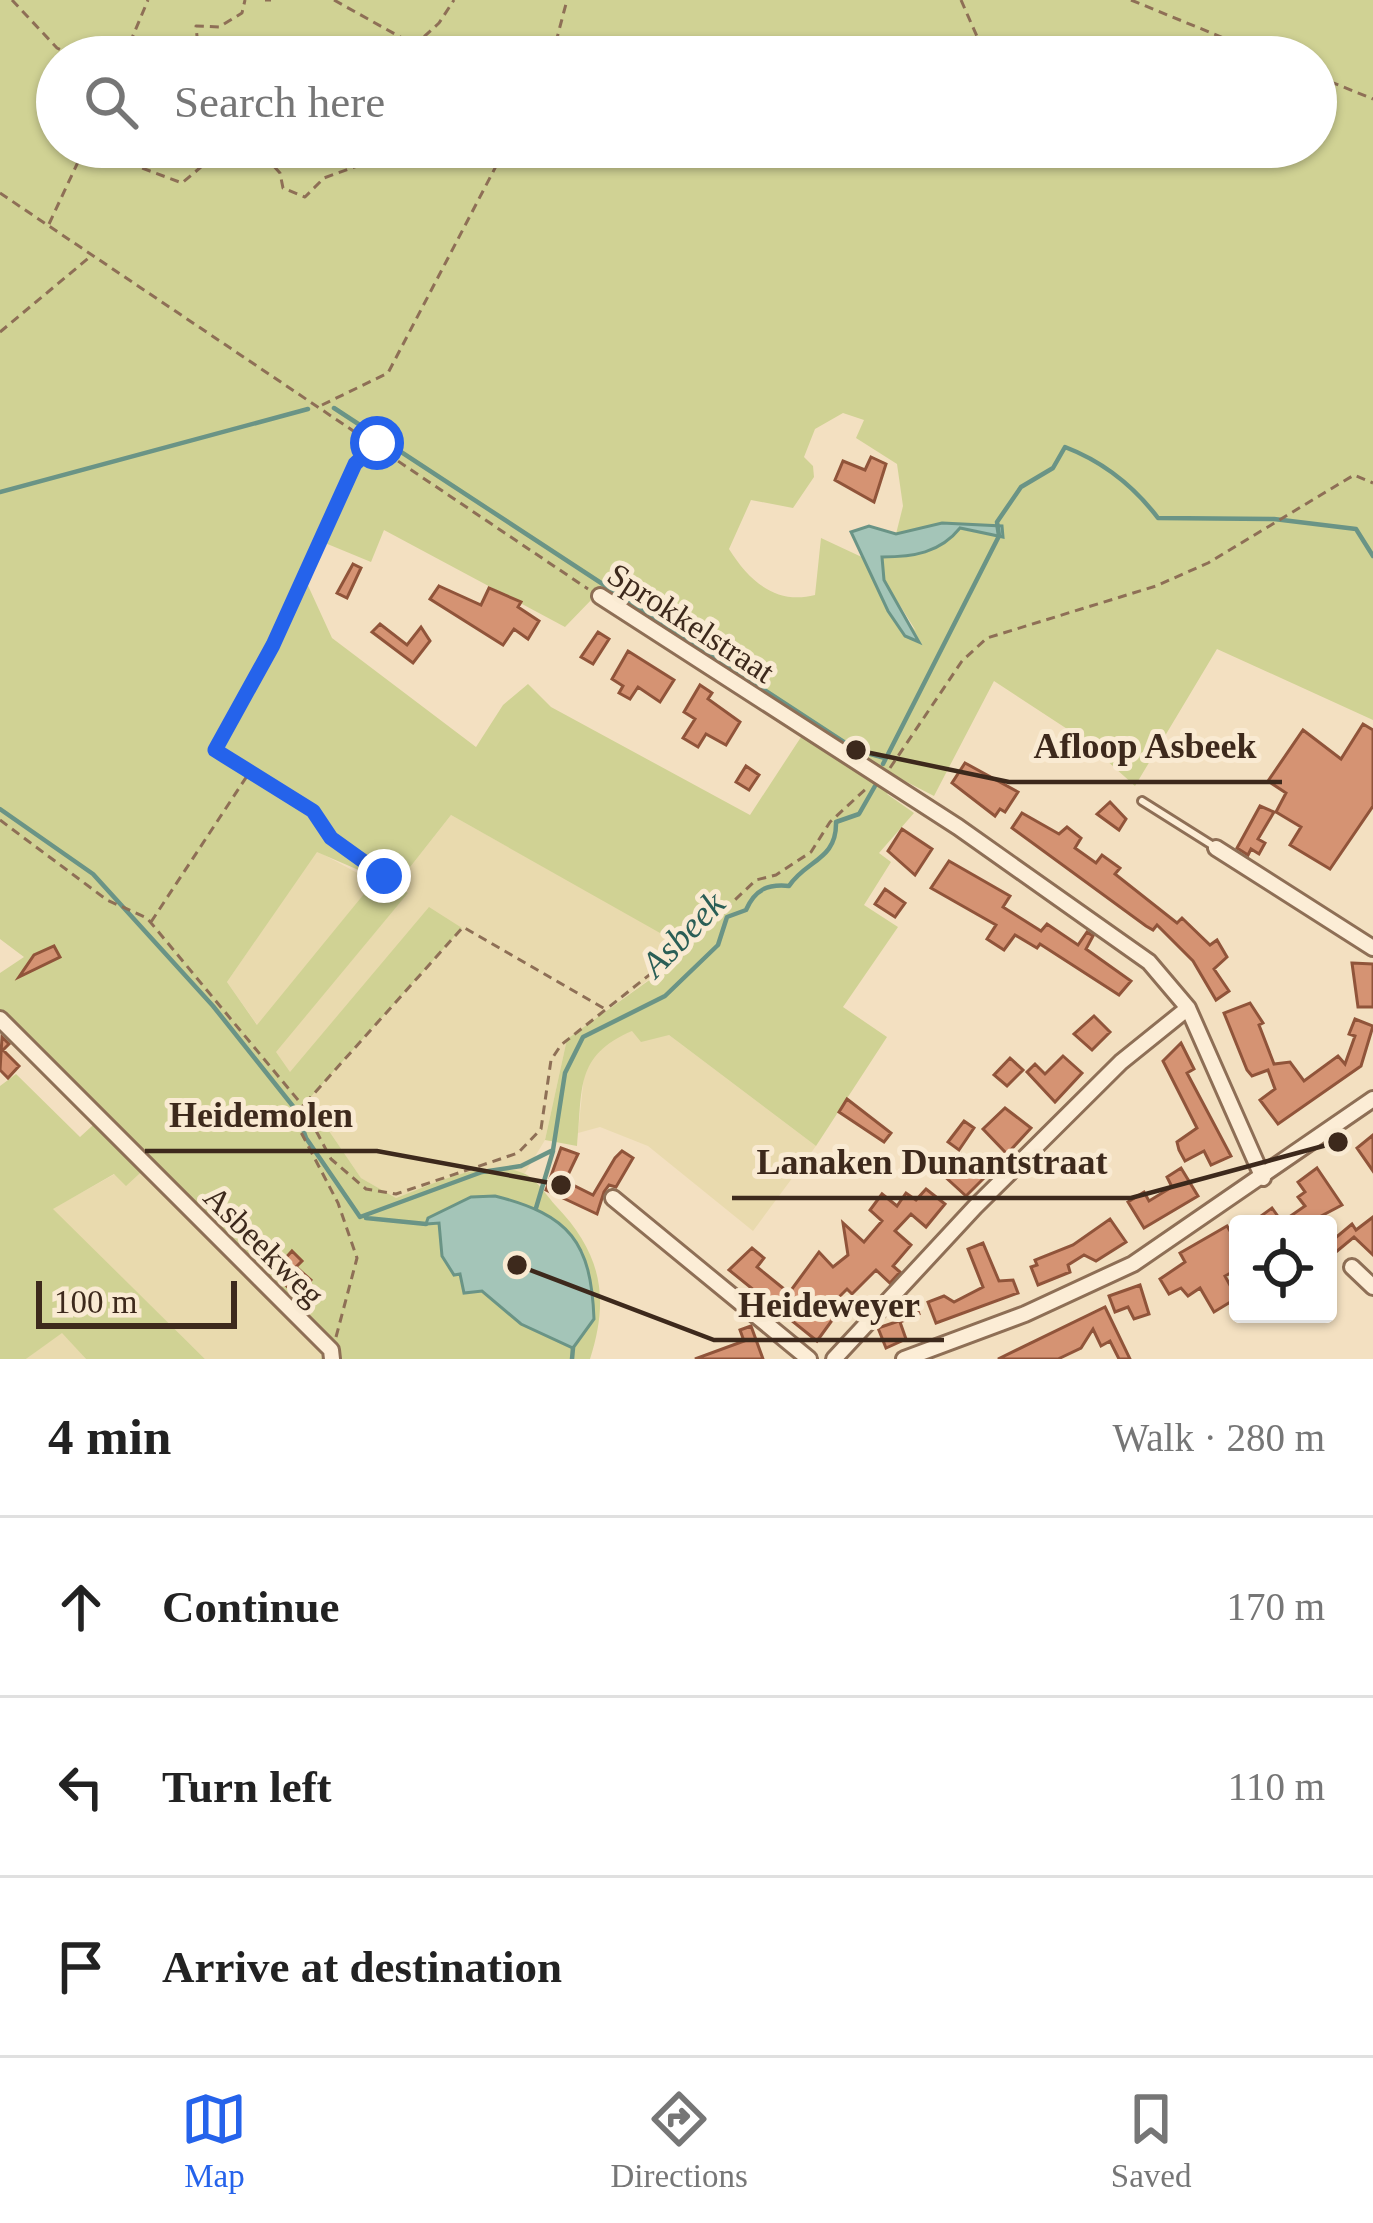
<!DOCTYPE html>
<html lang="en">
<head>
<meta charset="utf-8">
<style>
  :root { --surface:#fff; --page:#f2f2f2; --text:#222; --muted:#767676; --line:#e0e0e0; --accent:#2563eb }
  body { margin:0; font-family:"Times New Roman",serif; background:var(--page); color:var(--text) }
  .controls { position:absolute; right:36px; bottom:36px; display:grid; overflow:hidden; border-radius:12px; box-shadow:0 3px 9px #0004 }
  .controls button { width:108px; height:108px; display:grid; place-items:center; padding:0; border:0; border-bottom:3px solid var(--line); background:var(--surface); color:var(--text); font:60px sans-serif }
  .scale { position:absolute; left:36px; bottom:30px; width:201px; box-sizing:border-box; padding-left:12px; border:6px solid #3d291c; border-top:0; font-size:33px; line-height:42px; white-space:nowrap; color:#3d291c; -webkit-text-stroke:9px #f9ead2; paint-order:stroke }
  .stop { position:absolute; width:36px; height:36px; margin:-27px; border:9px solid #2563eb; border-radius:50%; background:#fff }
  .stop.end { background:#2563eb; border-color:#fff; box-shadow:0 3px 12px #0008 }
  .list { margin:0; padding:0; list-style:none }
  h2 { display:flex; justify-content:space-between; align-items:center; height:156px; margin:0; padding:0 48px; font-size:51px }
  h2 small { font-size:39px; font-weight:400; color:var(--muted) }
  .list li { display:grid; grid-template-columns:78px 1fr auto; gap:36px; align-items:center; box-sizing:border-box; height:180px; padding:0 48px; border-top:3px solid var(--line) }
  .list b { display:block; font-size:45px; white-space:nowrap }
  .list em { font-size:39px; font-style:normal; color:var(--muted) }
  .icon { flex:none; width:66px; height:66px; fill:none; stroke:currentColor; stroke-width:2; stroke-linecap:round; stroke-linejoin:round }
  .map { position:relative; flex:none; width:1373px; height:1359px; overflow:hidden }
  .search { position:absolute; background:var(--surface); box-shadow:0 3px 9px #0004; left:36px; right:36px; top:36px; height:132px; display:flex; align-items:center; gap:30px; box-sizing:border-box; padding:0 42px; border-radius:66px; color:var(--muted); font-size:45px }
  .sheet { height:696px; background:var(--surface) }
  nav { display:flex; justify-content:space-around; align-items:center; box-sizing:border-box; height:168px; border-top:3px solid var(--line); background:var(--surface); font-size:33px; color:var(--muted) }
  nav a { display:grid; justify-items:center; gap:6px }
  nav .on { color:var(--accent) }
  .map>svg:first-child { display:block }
</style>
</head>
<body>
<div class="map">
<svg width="1373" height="1359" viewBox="0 0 1373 1359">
  <rect width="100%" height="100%" fill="#f3e0c1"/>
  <path fill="#e9daae" d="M451 815 677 941 655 975 567 1039 545 1140 525 1173 488 1168 396 1198 361 1178 308 1100 461 928 429 908 290 1073 275 1052 408 893 387 878 407 871Z
    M317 851 363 876 378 877 258 1026 227 982Z
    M633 1030 669 1035 816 1146 753 1231 648 1146 600 1127 578 1133 585 1066 606 1042Z
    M146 1168 330 1351 320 1359H205L52 1209 115 1174Z
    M62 1332 86 1359H26Z"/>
  <path fill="#d0d294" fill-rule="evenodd" d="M0 0H1373V720L1217 649 1135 786 1084 740 994 681 934 796 901 779 887 794 914 813 879 853 891 862 864 905 898 927 843 1007 887 1037 816 1146 669 1035 641 1042 632 1031C574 1056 583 1089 577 1146L545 1140 567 1039 655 976 676 942 451 815 407 871 388 878 408 893 276 1052 290 1072 429 907 462 928 308 1100 361 1178 396 1198C432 1185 485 1157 523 1173 535 1177 547 1196 556 1206 601 1253 610 1297 590 1359H320L337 1344 151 1163 126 1186 114 1174 53 1209 205 1359H86L62 1333 26 1359H0V1086L16 1074 80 1137 104 1115 0 1009V973L24 957 0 939ZM57 57H1316V147H57ZM843 413 864 420 856 438 897 464 903 506 896 534 942 523 1002 526 999 536 960 528 882 556 884 580 916 631 876 587 866 559 821 538 815 595C776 605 749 581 729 549L751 500 793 508 814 477 813 466 804 457 815 429ZM384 530 565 627 594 597 610 591 881 769 870 781 803 734 750 815 551 707 528 684 503 705 476 747 332 638 305 579 325 543 371 562ZM317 852 377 878 257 1025 227 982ZM471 1197 583 1251 594 1319 572 1347 521 1324 442 1256 439 1222 428 1218Z"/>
  <path fill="#a4c5b8" stroke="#6a9486" stroke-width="3" d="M942 523 1002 526 1003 537 960 528C940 553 913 557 882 557L884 580 919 642 905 636 888 611 851 532 869 526 896 534Z
    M495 1196C570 1215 591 1242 594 1319L573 1348 521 1324 482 1291 464 1293 460 1274 454 1275 442 1256 439 1223 426 1224 428 1218 471 1197Z"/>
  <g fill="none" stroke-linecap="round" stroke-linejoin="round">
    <path stroke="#6a9486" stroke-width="4.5" d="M334 408 856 750 885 758
      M0 492 308 409
      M883 764 999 536 997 522 1021 487 1053 468 1065 447C1104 462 1133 485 1158 518L1274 519 1356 529 1373 556
      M0 809 93 874 213 1006 296 1110
      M298 1115 306 1138 360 1217 482 1172 521 1166 553 1150 565 1073 583 1037 665 996 718 945 727 917 746 910C755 889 768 884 789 886 806 860 837 860 836 822L859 814 875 786
      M536 1208 553 1151
      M366 1218 426 1224
      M572 1359 573 1348"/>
  </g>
  <path fill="#d59373" stroke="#90543a" stroke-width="3" d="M871 457 886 464 874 502 835 480 843 461 865 470Z
    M353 564 361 568 347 598 337 593Z
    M439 586 481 605 489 588 521 602 518 607 539 621 528 639 514 629 503 645 430 599Z
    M380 624 407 645 421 627 430 641 413 663 372 632Z
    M598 632 609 639 593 664 581 657Z
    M628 651 674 680 660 702 638 687 630 699 619 693 623 686 612 679Z
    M700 685 712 693 708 699 740 722 726 745 706 734 698 747 683 738 695 719 684 712Z
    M1363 724 1373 730V806L1330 869 1290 845 1301 827 1276 812 1286 793 1268 781 1303 730 1341 759Z
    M965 763 1018 792 1005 812 1000 809 995 816 952 783Z
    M746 766 759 775 749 790 736 782Z
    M1110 802 1126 819 1119 830 1097 814Z
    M1260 806 1274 812 1258 839 1265 843 1259 854 1251 849 1248 855 1237 848Z
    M1022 813 1059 834 1067 827 1081 838 1075 848 1096 863 1102 855 1120 868 1115 874 1177 923 1182 918 1210 945 1217 940 1227 957 1214 969 1229 991 1216 1000 1193 961 1157 925 1153 930 1146 926 1012 828Z
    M902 829 932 849 915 875 888 851Z
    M949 861 1010 896 1003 907 1041 931 1047 924 1078 945 1087 932 1093 936 1086 949 1131 981 1119 995 1040 944 1037 948 1015 935 1004 950 987 939 996 925 931 888Z
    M885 889 905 903 895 917 875 904Z
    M54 946 60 957 19 977 34 955Z
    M1352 963 1373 964V1007H1358Z
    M1250 1003 1263 1023 1259 1025 1274 1064 1290 1062 1304 1081 1338 1056 1345 1064 1355 1036 1349 1034 1355 1019 1373 1026 1361 1066 1278 1124 1260 1100 1275 1089 1268 1070 1252 1076 1247 1070 1224 1013Z
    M1094 1016 1110 1032 1092 1050 1074 1034Z
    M2 1037 9 1044 3 1050 19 1066 8 1078 0 1070Z
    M1181 1043 1194 1069 1187 1073 1231 1156 1211 1165 1204 1151 1185 1161 1179 1150 1177 1142 1197 1128 1163 1061Z
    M1063 1056 1082 1073 1055 1102 1027 1072 1035 1064 1045 1074Z
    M1010 1058 1023 1070 1007 1086 994 1075Z
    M847 1099 891 1133 884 1142 839 1112Z
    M1005 1108 1031 1128 1007 1154 983 1129Z
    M964 1121 974 1128 959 1150 948 1142Z
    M1373 1135V1171L1357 1148Z
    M561 1148 578 1154 565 1181 593 1195 615 1158 622 1151 633 1158 616 1187 609 1185 604 1192 597 1214 546 1190Z
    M961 1154 983 1179 966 1196 942 1174Z
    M1181 1168 1198 1196 1144 1228 1128 1202 1144 1192 1149 1201 1172 1187 1167 1177Z
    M1317 1168 1342 1205 1306 1224H1250L1272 1208 1282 1222 1305 1206 1298 1197 1305 1192 1298 1182Z
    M926 1189 945 1204 926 1227 911 1214 895 1231 911 1245 893 1266 900 1272 890 1283 876 1270 852 1294 847 1289 824 1312 833 1319 817 1341 729 1270 752 1248 764 1258 757 1267 789 1293 819 1252 833 1267 848 1255 843 1223 864 1242 882 1221 870 1210 882 1194 897 1206 906 1193 916 1200Z
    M1373 1217V1255L1354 1237 1336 1252 1328 1244 1352 1224 1356 1230Z
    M1110 1219 1126 1242 1096 1261 1084 1255 1068 1265 1070 1272 1038 1285 1031 1267 1037 1265 1035 1260 1073 1245Z
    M1227 1226 1238 1244V1269L1225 1276 1237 1298 1214 1312 1200 1288 1188 1296 1181 1288 1169 1294 1160 1279 1185 1262 1180 1253Z
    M983 1243 999 1281 1013 1280 1018 1293 936 1323 928 1302 944 1296 954 1302 983 1287 968 1249Z
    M292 1251 302 1261 296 1267 311 1280 300 1298 272 1273Z
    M1140 1285 1149 1314 1134 1319 1128 1307 1115 1312 1109 1296Z
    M904 1300 906 1306 915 1303 919 1314 900 1322 906 1339 886 1348 878 1328 899 1321 896 1309Z
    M1105 1307 1130 1359H1119L1110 1341 1101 1346 1093 1329 1081 1348 1058 1359H998Z
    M751 1326 763 1359H695L744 1341 740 1330Z"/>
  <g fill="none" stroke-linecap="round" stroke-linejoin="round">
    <g stroke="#8e6f56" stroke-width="12">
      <path id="service" d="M1142 801 1215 847"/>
    </g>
    <g stroke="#8e6f56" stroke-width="20">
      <path id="minor" d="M600 596 958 827 1149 962 1188 1008 1263 1178
        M1216 848 1373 948
        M0 1019 331 1350 332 1359
        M613 1198 809 1359
        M1352 1267 1373 1287
        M834 1359 975 1207 1121 1062 1188 1008
        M904 1359 1025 1314 1133 1264 1373 1099"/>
    </g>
    <path stroke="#8e6f56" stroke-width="3" stroke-dasharray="9 6" stroke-linecap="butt" d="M12 0 57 48 76 57
      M265 0H271
      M334 0 436 57
      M961 0 986 57
      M1131 0 1270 57
      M124 57 148 0
      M199 57 196 26 219 27 242 13 245 0
      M402 57 439 23 454 0
      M552 57 567 0
      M1316 76 1373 99
      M86 147 182 183 207 162 235 152 250 163 270 162 280 173 283 188 305 197 324 178 382 157 383 147
      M0 193 588 589
      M49 224 85 147
      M0 332 91 256
      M322 405 388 373 506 147
      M376 444 355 464 273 645 215 750 313 810 331 839 384 876
      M890 768 962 661 987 638 1156 586 1208 563 1354 475 1373 483
      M0 820 107 900 147 918 303 1106 331 1159 366 1189 396 1194 518 1153 541 1129 551 1060 561 1045 687 945 756 880 776 875 811 852 830 822 869 786
      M151 922 251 770
      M336 1337 357 1258 338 1203 293 1117 463 927 605 1009"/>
    <use href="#service" stroke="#fcedd6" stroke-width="6"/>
    <use href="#minor" stroke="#fcedd6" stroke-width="14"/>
  </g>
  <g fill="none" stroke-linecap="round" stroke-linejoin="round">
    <path stroke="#2563eb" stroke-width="15" d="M377 443 355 464 273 645 215 750 313 811 331 838 384 876"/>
  </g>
  <g text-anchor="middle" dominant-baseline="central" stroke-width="10" stroke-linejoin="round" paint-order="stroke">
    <g font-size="33" fill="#3d291c" stroke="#f9ead2">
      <text transform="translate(691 623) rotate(33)">Sprokkelstraat</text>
      <text transform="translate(264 1246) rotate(45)">Asbeekweg</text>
    </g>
    <g font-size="36" font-style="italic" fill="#2a5e56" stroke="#f9ead2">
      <text transform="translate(683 934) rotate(-46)">Asbeek</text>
    </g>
  </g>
  <path fill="none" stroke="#3d291c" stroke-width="4.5" d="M856 750L1009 782H1282M561 1185L377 1151H145M1338 1142L1131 1198H732M517 1265L714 1340H944"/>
  <g fill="#3d291c" stroke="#f9ead2" stroke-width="4.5">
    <circle cx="856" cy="750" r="12"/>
    <circle cx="561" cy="1185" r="12"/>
    <circle cx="1338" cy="1142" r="12"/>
    <circle cx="517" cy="1265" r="12"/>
  </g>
  <g font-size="36" text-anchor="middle" font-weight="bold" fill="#3d291c" stroke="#f9ead2" stroke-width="10" stroke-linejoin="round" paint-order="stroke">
    <text x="1145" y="758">Afloop Asbeek</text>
    <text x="261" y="1127">Heidemolen</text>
    <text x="932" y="1174">Lanaken Dunantstraat</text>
    <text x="829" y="1317">Heideweyer</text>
  </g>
</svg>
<div class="controls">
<button><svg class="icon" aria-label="locate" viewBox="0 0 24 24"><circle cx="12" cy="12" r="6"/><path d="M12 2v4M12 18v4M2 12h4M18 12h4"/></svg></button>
</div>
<div class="scale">100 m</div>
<div class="stop" style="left:377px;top:443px"></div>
<div class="stop end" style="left:384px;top:876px"></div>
<div class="search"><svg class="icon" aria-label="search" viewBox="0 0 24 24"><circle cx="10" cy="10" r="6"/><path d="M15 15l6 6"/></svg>Search here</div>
</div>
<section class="sheet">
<h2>4 min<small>Walk · 280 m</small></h2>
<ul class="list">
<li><svg class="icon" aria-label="ahead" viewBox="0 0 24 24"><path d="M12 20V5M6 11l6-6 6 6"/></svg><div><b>Continue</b></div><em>170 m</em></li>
<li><svg class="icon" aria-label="left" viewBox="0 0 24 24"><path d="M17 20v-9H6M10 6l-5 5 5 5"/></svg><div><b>Turn left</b></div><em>110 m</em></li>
<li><svg class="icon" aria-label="arrive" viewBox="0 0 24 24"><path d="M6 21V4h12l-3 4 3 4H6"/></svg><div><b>Arrive at destination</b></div></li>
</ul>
</section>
<nav>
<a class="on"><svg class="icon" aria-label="map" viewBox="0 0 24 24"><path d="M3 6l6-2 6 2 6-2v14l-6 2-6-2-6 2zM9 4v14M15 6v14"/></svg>Map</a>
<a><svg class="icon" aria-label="directions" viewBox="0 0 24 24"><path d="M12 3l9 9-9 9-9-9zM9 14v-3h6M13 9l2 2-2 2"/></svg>Directions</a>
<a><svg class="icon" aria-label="saved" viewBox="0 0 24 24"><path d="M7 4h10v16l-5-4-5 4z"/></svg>Saved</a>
</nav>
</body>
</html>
